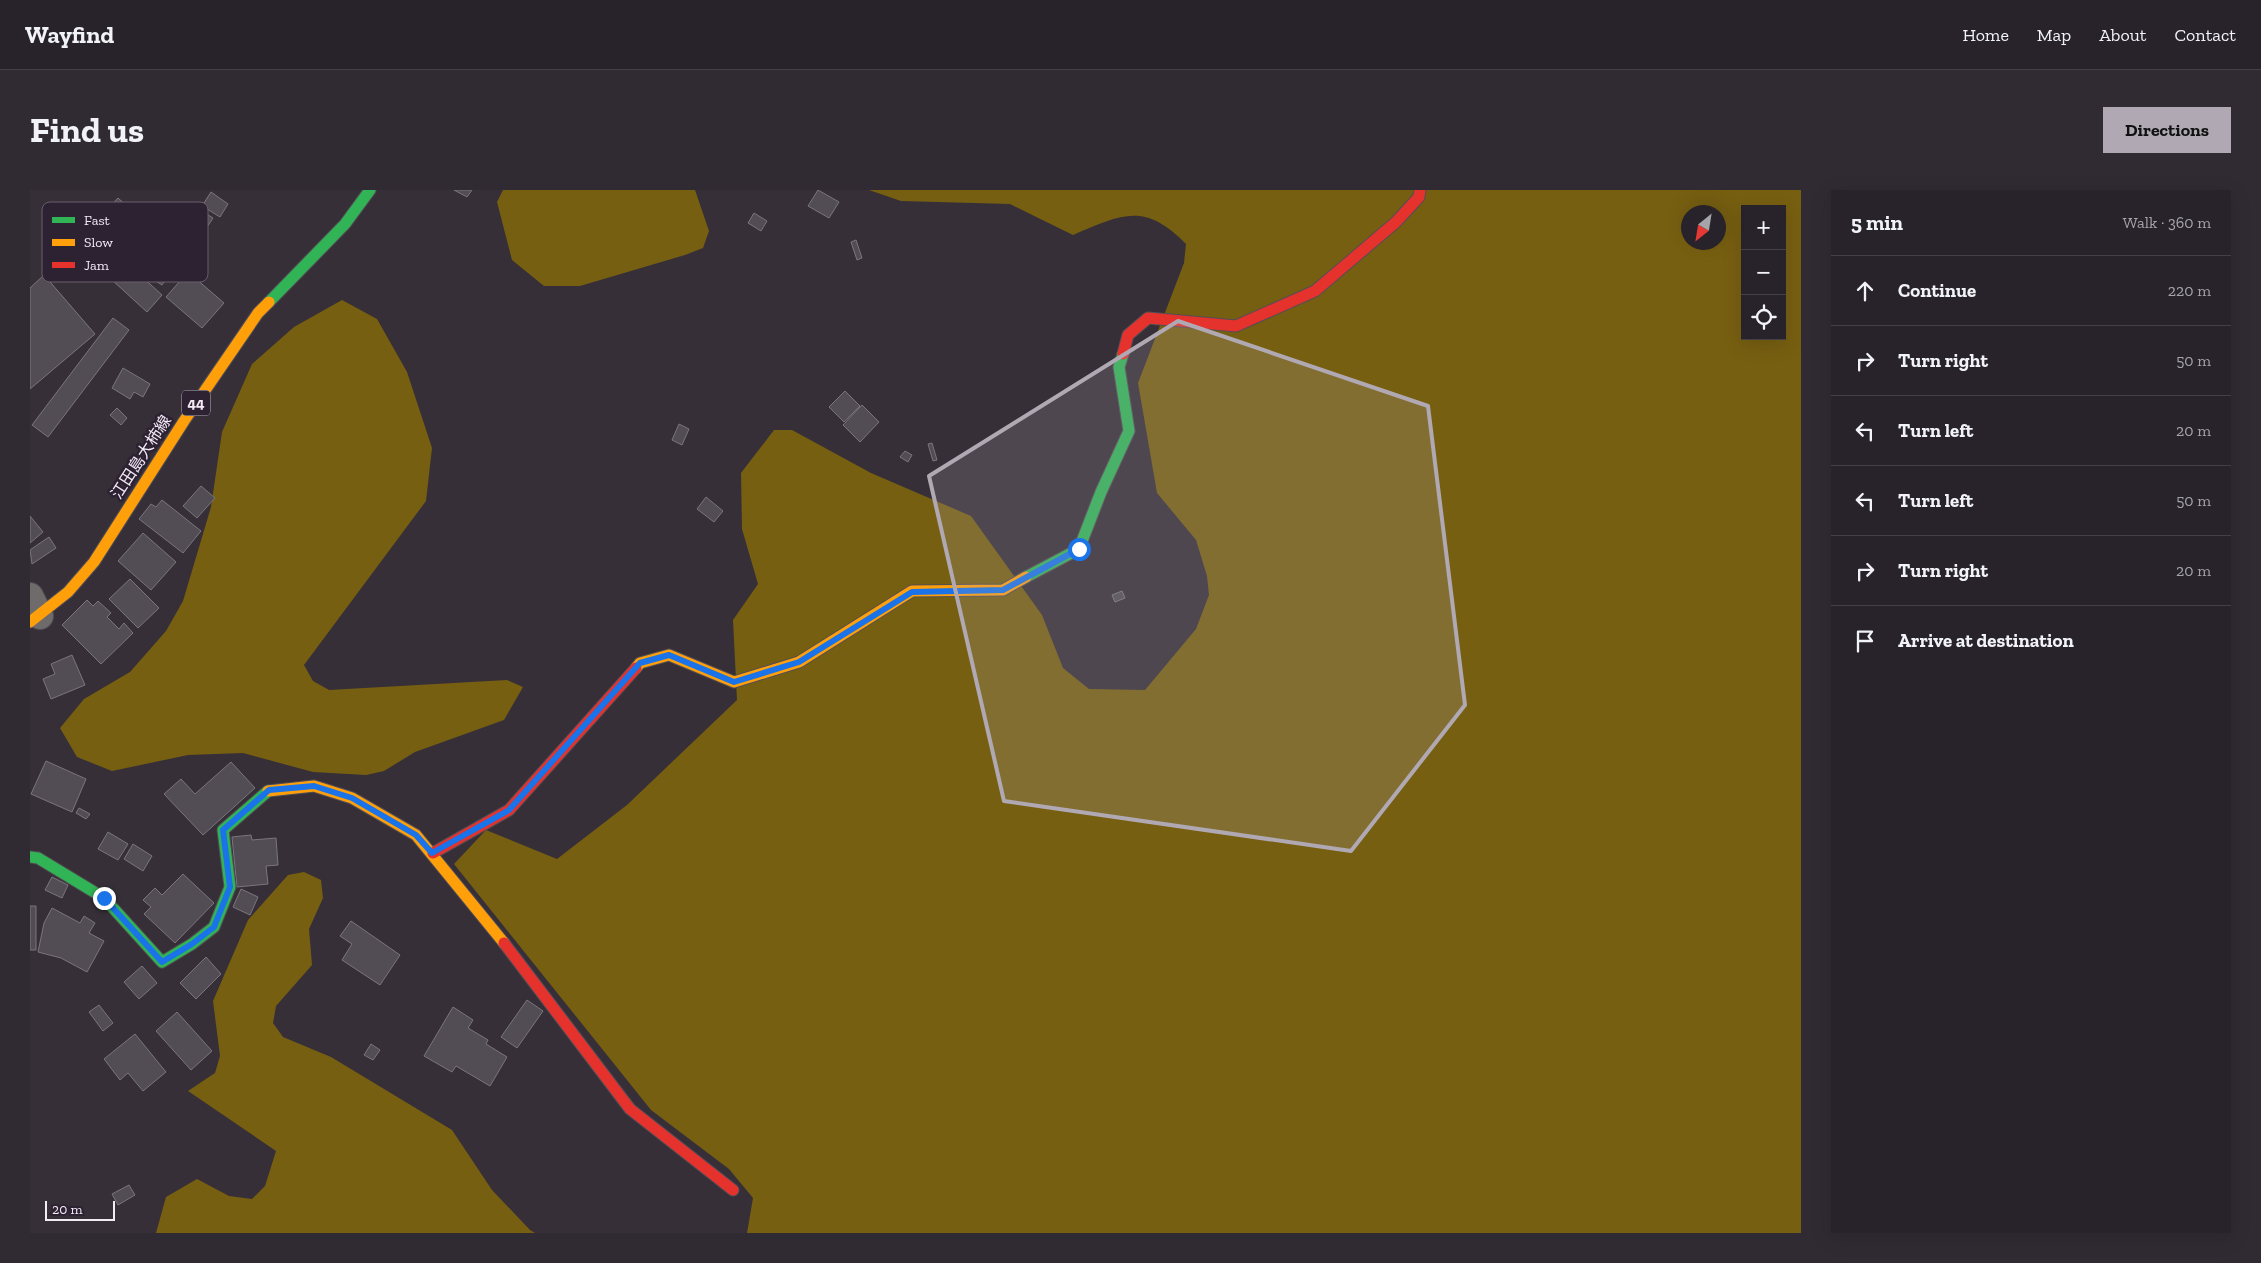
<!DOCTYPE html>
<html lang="en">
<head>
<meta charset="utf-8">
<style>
  :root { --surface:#28232a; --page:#302b32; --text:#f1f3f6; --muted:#a5a4a8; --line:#444047; --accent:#b0a9b3 }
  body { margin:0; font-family:"Zilla Slab","Noto Sans JP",serif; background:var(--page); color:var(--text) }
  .controls { position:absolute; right:15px; top:15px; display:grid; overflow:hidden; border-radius:0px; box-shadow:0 5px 20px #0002 }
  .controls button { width:45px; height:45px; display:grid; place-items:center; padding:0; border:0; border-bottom:1px solid var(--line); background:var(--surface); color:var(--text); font:25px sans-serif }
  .compass { position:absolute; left:1651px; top:15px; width:45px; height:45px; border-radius:50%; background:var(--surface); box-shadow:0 5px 20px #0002; rotate:210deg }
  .scale { position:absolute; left:15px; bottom:12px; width:70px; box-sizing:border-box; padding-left:5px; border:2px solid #f2eaf5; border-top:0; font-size:14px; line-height:18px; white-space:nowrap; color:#f2eaf5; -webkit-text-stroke:4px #2d2232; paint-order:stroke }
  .stop { position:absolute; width:15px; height:15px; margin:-11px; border:4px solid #1a73e8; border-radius:50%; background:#fff }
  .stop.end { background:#1a73e8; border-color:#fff; box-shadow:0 1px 5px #0008 }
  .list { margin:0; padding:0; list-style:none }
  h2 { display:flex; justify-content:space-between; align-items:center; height:65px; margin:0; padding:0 20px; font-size:21px }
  h2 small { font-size:16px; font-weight:400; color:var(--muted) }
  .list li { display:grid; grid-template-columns:32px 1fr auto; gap:15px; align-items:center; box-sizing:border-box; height:70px; padding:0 20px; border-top:1px solid var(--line) }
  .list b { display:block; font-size:19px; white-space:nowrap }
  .list em { font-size:16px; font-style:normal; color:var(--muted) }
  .icon { flex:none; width:28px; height:28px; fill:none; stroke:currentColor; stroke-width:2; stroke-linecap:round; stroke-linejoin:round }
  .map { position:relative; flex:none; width:1771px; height:1043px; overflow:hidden; border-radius:0px }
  header { display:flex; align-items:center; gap:30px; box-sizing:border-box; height:70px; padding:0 25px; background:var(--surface); border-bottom:1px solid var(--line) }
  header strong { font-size:24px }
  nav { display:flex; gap:28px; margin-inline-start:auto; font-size:18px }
  .intro { display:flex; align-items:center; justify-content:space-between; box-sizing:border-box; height:120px; padding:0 30px }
  h1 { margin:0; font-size:35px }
  .button { padding:12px 22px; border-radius:0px; background:var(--accent); color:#111; font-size:18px; font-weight:700 }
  main { display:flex; gap:30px; padding:0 30px }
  aside { flex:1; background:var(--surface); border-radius:0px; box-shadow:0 5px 20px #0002 }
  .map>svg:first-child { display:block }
</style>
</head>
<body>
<header>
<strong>Wayfind</strong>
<nav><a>Home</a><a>Map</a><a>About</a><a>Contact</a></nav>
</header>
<div class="intro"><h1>Find us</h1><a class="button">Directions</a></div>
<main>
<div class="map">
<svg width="1771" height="1043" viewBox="0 0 1771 1043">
  <rect width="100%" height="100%" fill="#362f38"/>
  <path fill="#775f11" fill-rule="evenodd" d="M473 0H665L679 41 673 58 655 65 550 96H514L482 70 467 12Z
    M839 0H1771V1043H717L723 1008 699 979 621 920 424 674 456 640 527 669 597 615 707 510 703 430 728 394 712 339 711 283 744 240H762L841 283 941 326 1012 425 1033 478 1059 499 1115 500 1166 439 1179 405 1177 386 1166 350 1127 303 1108 193 1154 73 1156 54C1114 11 1091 25 1043 45L980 14 871 11ZM1715 19H1752V146H1715ZM1658 22H1688V52H1658Z
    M312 110 347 129 377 182 402 258 396 311 274 475 283 491 299 500 477 490 493 497 474 530 385 562 354 581 336 585 283 582 213 563 158 565 82 581 47 567 30 538 54 509 100 482 136 441 153 411 181 317 192 242 222 174 264 137Z
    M274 682 291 690 293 708 279 739 282 775 246 816 243 833 253 847 301 867 422 940 462 1000 500 1040 505 1043H126L136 1007 167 989 199 1006 222 1009 235 996 246 961 158 901 185 883 190 866 183 811 218 730 258 685Z"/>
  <path fill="#524c54" stroke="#7b757d" d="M424 0H442L437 7Z
    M788 0 809 12 799 28 778 16Z
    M181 2 198 14 190 27 172 16Z
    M88 8 110 28 88 53 65 33Z
    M40 21 132 105 117 122 47 58 41 64 19 43Z
    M175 23 183 28 174 42 166 38Z
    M724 23 737 31 731 41 718 33Z
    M826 50 832 68 827 70 821 52Z
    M127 79 138 86 132 95 121 88Z
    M158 82 194 113 172 138 136 107Z
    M14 85 65 144 0 199V98Z
    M83 128 99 140 18 247 2 235Z
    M93 178 120 194 113 207 104 202 100 209 82 198Z
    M815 201 830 216 814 232 799 217Z
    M832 215 849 232 830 252 813 235Z
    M87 218 97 228 91 235 80 225Z
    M649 234 659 239 652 255 642 250Z
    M902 253 907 270 903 271 898 254Z
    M875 261 882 265 878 272 870 267Z
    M171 296 185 308 167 328 153 316Z
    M676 307 693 321 684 332 667 319Z
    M132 310 171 341 153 363 109 329 121 314 126 317Z
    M0 326 13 342 0 353Z
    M113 343 146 372 121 400 88 371Z
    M19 347 26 358 2 374 0 360Z
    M100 389 129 418 108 438 79 409Z
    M1092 401 1095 408 1085 412 1082 405Z
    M57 410 63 416 68 411 81 423 77 427 89 439 94 433 103 443 71 474 32 435Z
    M42 465 55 495 21 509 13 489 25 484 21 474Z
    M16 571 56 589 42 622 1 604Z
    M201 572 225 598 173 645 134 604 151 589 165 604Z
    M49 618 60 624 56 629 46 623Z
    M78 642 98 654 88 670 68 659Z
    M221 645 222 650 246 648 248 675 236 676 238 694 207 697 202 647Z
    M103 654 122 666 113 681 94 669Z
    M153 684 184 713 145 753 114 724 121 717 113 710 125 698 132 705Z
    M22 687 38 695 32 708 15 700Z
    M211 699 228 707 220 725 203 717Z
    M0 716H6V760H0Z
    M22 718 50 733 54 726 65 733 59 743 74 751 57 782 31 768 8 762 14 733Z
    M321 731 370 765 350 795 312 770 322 754 310 746Z
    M176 767 191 784 166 809 150 793Z
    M112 776 127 793 109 809 94 792Z
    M497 810 513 821 487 858 471 847Z
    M69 815 83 833 73 841 59 822Z
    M423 817 443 830 438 838 458 850 456 854 477 867 460 896 426 876 422 882 394 866Z
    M147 822 182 861 161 880 126 841Z
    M105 844 136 882 113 901 98 883 90 890 74 869Z
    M341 854 350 860 343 870 334 865Z
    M99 995 105 1005 88 1015 82 1004Z"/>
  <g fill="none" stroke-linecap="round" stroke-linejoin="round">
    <g stroke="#534e55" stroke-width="28">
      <path id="street" d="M0 406 10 426"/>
    </g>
    <g stroke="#534e55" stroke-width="13">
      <path id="fast" d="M239 112 315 34 340 0
        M996 387 1049 359 1071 302 1099 241 1089 177 1093 164
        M0 667 8 668 74 708 132 772 162 754 184 737 200 697 193 640 238 601"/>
    </g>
    <g stroke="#534e55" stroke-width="13">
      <path id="slow" d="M0 432 38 402 64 372 154 231 228 123 239 112
        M606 478 610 473 639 465 704 492 769 472 882 401 973 400 996 387
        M238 601 284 596 322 608 386 645 474 753"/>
    </g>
    <g stroke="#534e55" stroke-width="13">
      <path id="jam" d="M1093 164 1098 145 1118 128 1206 136 1285 101 1366 32 1389 7 1390 0
        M403 663 479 620 606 478
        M474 753 600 919 703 1000"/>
    </g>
    <use href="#street" stroke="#6e6b6a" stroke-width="26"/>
    <use href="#fast" stroke="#30b455" stroke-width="11"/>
    <use href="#slow" stroke="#ff9f0a" stroke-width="11"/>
    <use href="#jam" stroke="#e5322d" stroke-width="11"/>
  </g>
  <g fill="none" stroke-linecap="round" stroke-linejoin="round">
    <path stroke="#1a73e8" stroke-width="6" d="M74 708 132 772 162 754 184 737 200 697 193 640 239 600 284 596 322 608 386 645 402 663 479 620 610 473 639 465 704 492 769 472 882 402 973 400 1049 359"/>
  </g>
  <path fill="#b0a9b3" fill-opacity="0.2" stroke="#b0a9b3" stroke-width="4" stroke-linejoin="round" d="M1148 131 1398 216 1435 515 1321 661 974 611 899 286Z"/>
  <g text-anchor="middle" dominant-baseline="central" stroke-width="5" stroke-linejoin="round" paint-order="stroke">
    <rect fill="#2d2232" stroke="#b7aeba" stroke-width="1" x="152" y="200.5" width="28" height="25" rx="4"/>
    <g font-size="15" font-weight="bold" fill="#f2eaf5">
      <text x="166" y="213">44</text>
    </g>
    <g font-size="16" fill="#f2eaf5" stroke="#2d2232">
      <text transform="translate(111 267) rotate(-57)">江田島大柿線</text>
    </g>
  </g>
  <rect x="12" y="12" width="166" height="80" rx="8" fill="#2d2232" stroke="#685e6c" stroke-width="1"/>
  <rect x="22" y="27" width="23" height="6" fill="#30b455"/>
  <rect x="22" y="49" width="23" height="7" fill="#ff9f0a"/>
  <rect x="22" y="72" width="23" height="6" fill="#e5322d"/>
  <g font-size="14" fill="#f2eaf5">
    <text x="54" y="35">Fast</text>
    <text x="54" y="57">Slow</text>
    <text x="54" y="80">Jam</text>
  </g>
</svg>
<div class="controls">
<button>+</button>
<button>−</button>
<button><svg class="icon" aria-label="locate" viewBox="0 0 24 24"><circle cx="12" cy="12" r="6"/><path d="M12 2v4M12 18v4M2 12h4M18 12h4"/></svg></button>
</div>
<svg class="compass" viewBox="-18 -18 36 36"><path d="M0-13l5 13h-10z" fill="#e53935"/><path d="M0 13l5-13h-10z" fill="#a5a4a8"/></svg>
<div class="scale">20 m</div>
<div class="stop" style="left:1049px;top:359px"></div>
<div class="stop end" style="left:74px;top:708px"></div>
</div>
<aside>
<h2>5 min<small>Walk · 360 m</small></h2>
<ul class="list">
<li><svg class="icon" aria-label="ahead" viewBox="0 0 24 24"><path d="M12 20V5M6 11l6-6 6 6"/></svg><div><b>Continue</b></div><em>220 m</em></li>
<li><svg class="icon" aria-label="right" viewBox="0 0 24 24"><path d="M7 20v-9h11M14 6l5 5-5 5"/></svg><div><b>Turn right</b></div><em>50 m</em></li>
<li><svg class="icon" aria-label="left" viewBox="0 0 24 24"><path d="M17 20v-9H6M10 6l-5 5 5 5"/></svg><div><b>Turn left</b></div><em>20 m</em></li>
<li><svg class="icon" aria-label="left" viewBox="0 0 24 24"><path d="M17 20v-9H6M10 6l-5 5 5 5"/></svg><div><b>Turn left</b></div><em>50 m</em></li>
<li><svg class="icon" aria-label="right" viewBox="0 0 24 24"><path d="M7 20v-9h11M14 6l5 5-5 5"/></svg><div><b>Turn right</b></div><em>20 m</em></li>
<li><svg class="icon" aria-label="arrive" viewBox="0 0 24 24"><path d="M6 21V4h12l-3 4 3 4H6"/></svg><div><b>Arrive at destination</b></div></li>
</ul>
</aside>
</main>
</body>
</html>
